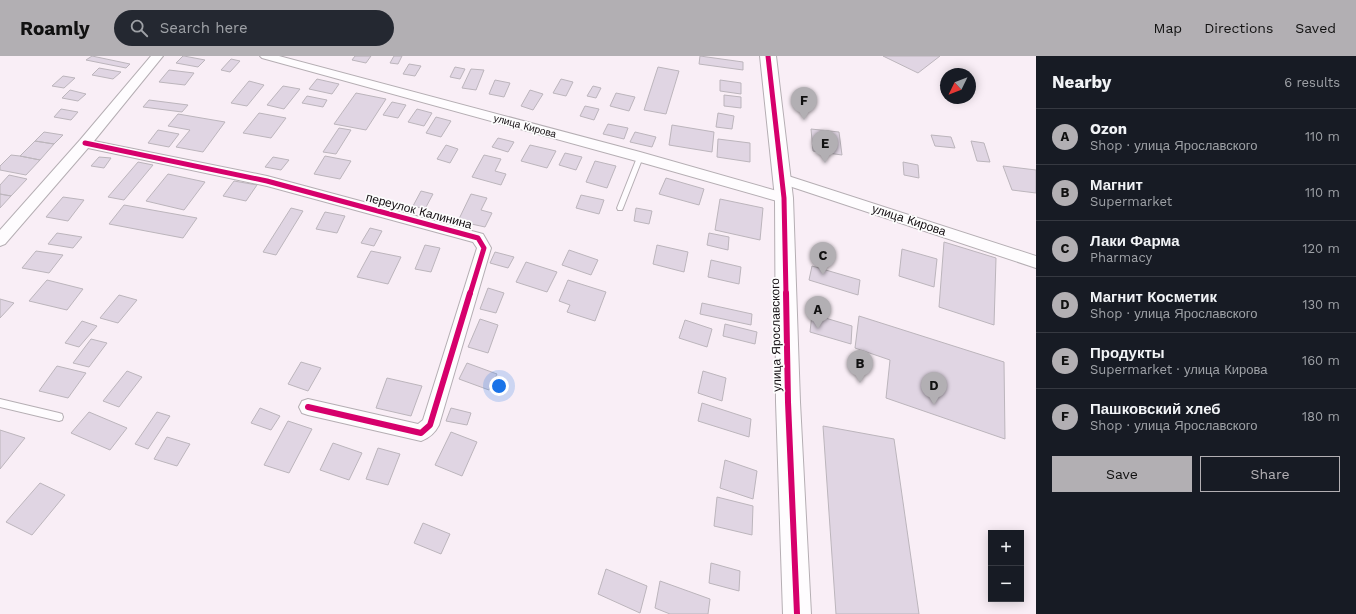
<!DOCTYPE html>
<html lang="en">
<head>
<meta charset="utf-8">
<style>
  :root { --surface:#171b24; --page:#242831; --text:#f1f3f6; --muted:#9ea1a6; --line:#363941; --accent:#b2afb3 }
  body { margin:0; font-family:"Work Sans",sans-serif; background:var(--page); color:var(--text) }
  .controls { position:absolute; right:12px; bottom:12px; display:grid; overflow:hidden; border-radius:0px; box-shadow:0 2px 10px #0003 }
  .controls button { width:36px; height:36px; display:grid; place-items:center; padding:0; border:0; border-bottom:1px solid var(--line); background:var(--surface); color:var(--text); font:20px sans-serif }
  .compass { position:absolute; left:940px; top:12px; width:36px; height:36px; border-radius:50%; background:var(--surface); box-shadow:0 2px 10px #0003; rotate:227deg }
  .you { position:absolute; left:499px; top:330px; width:14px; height:14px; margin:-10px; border:3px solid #fff; border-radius:50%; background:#1a73e8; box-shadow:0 0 0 6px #1a73e833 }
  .badge { display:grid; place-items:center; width:26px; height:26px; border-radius:50%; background:var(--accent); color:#111; font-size:13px; font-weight:700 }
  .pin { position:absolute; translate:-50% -33px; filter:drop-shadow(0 1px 2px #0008) }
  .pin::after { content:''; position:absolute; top:21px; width:14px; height:12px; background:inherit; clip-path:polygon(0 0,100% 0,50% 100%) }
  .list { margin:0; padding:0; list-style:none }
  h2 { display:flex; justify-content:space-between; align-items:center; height:52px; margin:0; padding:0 16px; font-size:17px }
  h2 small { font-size:13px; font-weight:400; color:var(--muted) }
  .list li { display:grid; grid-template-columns:26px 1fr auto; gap:12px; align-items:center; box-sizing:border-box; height:56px; padding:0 16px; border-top:1px solid var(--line) }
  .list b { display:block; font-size:15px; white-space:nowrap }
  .list p { margin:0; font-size:13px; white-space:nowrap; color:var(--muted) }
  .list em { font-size:13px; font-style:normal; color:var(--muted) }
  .actions { display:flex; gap:8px; padding:12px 16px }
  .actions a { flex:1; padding:9px 0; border:1px solid var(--accent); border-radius:0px; text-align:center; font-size:14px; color:var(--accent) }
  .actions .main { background:var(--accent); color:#111 }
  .icon { flex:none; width:22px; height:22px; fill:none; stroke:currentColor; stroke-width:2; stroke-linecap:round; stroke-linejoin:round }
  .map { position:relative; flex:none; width:1036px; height:558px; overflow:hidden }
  header { display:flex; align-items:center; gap:24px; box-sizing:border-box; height:56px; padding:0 20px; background:var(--accent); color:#111 }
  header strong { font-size:19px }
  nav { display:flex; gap:22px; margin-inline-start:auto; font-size:14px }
  .search { width:280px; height:36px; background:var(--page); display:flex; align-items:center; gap:10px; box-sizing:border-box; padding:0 14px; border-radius:22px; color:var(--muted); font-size:15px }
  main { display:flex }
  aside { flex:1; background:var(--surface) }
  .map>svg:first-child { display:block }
</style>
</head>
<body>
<header>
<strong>Roamly</strong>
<div class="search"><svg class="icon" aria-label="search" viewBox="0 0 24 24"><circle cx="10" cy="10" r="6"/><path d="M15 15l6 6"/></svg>Search here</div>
<nav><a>Map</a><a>Directions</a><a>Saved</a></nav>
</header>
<main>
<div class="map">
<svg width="1036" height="558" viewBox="0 0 1036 558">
  <rect width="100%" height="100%" fill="#f9eef6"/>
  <path fill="#e0d5e3" stroke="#bcb5bc" d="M92 0 130 8 126 12 86 4Z
    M183 0H184L205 4 198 11 176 7Z
    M355 0H371L366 7 352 4Z
    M394 0H402L398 8 390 7Z
    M700 0 743 6V14L699 8Z
    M883 0H940L918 17Z
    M231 3 240 5 230 16 221 14Z
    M409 8 421 10 415 20 403 18Z
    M455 11 465 13 460 23 450 21Z
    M658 11 679 15 666 58 644 54Z
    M99 12 121 16 113 23 92 19Z
    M471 13 484 14 476 34 462 32Z
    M169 14 194 17 185 29 159 26Z
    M63 20 75 22 64 32 52 30Z
    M317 23 339 28 332 38 309 33Z
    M561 23 573 26 566 40 553 37Z
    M495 24 510 27 504 41 489 38Z
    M720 24 741 27V38L720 35Z
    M249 25 264 29 247 50 231 47Z
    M283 30 300 33 284 53 267 49Z
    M593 30 601 32 596 42 587 40Z
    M70 34 86 38 78 45 62 42Z
    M530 34 543 38 533 54 521 50Z
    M356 37 386 43 366 74 334 68Z
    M616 37 635 41 629 55 610 50Z
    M724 39 741 41V52L724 50Z
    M307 40 327 44 323 51 302 47Z
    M149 44 188 49 182 56 143 51Z
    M392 46 406 49 398 62 383 59Z
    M585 50 599 53 594 64 580 60Z
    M61 53 78 56 71 64 54 61Z
    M417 53 432 57 424 70 408 66Z
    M259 57 286 62 271 82 243 77Z
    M718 57 734 60 732 73 716 71Z
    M178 58 225 66 203 96 176 91 190 74 168 70Z
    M436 61 451 65 441 81 426 77Z
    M608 68 628 72 624 83 603 78Z
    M672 69 714 76 712 96 669 89Z
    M339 72 351 74 336 98 323 96Z
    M811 73 839 76 842 99 813 95Z
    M158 74 179 78 169 91 148 87Z
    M44 76 63 79 54 88 35 85Z
    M635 76 656 81 652 91 630 86Z
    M931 79 951 81 955 92 935 90Z
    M498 82 514 86 508 96 492 91Z
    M718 83 750 87V106L717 101Z
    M35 85 54 88 40 104 20 100Z
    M971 85 984 87 990 106 977 105Z
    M446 89 458 93 450 107 437 103Z
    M530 89 556 95 547 112 521 105Z
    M565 97 582 101 576 114 559 109Z
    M11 99 20 100 40 104 26 119 0 114V110Z
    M484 99 501 103 495 115 506 118 501 129 472 121Z
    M325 100 351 105 340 123 314 118Z
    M99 101 111 102 104 112 91 110Z
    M273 101 289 104 281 114 265 111Z
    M595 105 616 110 607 132 586 126Z
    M138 106 153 109 124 144 108 141Z
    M903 106 918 109 919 122 904 119Z
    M1003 110 1036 114V137L1012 134Z
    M168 118 205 126 184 154 146 145Z
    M9 119 27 123 11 140 0 138V129Z
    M666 122 704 133 699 149 659 138Z
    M234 125 257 129 246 145 223 140Z
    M421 135 433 138 425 153 413 150Z
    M0 138 11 140 0 152Z
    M471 138 487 142 481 154 492 157 485 171 458 165Z
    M581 139 604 144 599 158 576 152Z
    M63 141 84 144 68 165 46 161Z
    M720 143 763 152 760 184 715 174Z
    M124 149 197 162 183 182 109 168Z
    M291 152 303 155 276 199 263 196Z
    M636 152 652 155 649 168 634 165Z
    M325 156 345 160 337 177 316 173Z
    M370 172 382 175 374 190 361 187Z
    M57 177 82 181 73 192 48 188Z
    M709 177 729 181 728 194 707 189Z
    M944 186 996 202 994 269 939 251Z
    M425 189 440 192 431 216 415 213Z
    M657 189 688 196 684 216 653 208Z
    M902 193 937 203 934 231 899 220Z
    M569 194 598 204 591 219 562 209Z
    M36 195 63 199 49 217 22 212Z
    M371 195 401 201 388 228 357 221Z
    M495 196 514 201 508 212 490 207Z
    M711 204 741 211 739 228 708 221Z
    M526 206 557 216 547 236 516 226Z
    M812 210 860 224 858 239 809 224Z
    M47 224 83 233 67 254 29 245Z
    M568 224 606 236 595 265 567 256 570 249 559 245Z
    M488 232 504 237 496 257 480 253Z
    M119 239 137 244 118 267 100 262Z
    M0 243 14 247 0 262Z
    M702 247 752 258 751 269 700 258Z
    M812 258 852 270 851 288 810 276Z
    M859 260 1004 306 1005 383 886 342 890 304 855 292Z
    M480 263 498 269 488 297 468 291Z
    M685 264 712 273 707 291 679 282Z
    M82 265 97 270 79 291 65 287Z
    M725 268 757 276 755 288 723 280Z
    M91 283 107 287 89 311 73 307Z
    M301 306 321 312 308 335 288 328Z
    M467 307 497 318 489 334 459 323Z
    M57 310 86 317 68 342 39 335Z
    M127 315 142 321 119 351 103 345Z
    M703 315 726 322 722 345 698 337Z
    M387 322 422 330 411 360 376 352Z
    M702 347 751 363 749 381 698 365Z
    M260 352 280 360 271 374 251 367Z
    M451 352 471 357 467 369 446 365Z
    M89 356 127 372 110 394 71 377Z
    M157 356 170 360 148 393 135 388Z
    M288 365 312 373 289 417 264 409Z
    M823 370 894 383 919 558H836Z
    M0 374 25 382 0 413Z
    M451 376 477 386 462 420 435 409Z
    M167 381 190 388 177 410 154 403Z
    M333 387 362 397 349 424 320 414Z
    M378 392 400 398 388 429 366 423Z
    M725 404 757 415 753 443 720 432Z
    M40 427 65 439 32 479 6 466Z
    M717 441 753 450 752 479 714 470Z
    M423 467 450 478 441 498 414 487Z
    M711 507 740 515 739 535 709 527Z
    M606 513 647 530 640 557 598 538Z
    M660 525 710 543 708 558H670L655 552Z"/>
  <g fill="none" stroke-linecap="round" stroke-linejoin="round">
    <g stroke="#b5aeb3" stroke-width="2">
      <path id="lane" d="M638 99H640L643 101 623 152 622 154H618L617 152Z
        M0 343 59 357 62 358 63 361 62 364 59 365 0 351Z"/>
    </g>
    <g stroke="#b5aeb3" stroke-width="2">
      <path id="street" d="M151 0H163L94 85 267 120 483 178 491 192 439 369C435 377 429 382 421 385L308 359 302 357 299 351 302 345 308 343 418 368 423 364 477 192 473 186 267 130 88 92 5 188 0 190V174L80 84Z
        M260 0H279L640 96 784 137 789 138 791 142 789 146 784 147 640 106 262 2Z
        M782 118 1036 200V212L777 126 775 123 777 120Z"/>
    </g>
    <g stroke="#b5aeb3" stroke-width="2">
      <path id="secondary" d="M760 0H776L793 142 800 346 811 558H783L776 346 775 142Z"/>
    </g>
    <use href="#lane" fill="#fefcfe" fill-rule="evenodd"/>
    <use href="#street" fill="#fefcfe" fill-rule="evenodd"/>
    <use href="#secondary" fill="#fefcfe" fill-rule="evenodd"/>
    <g stroke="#fdfdfd" stroke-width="7">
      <path id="cycleway-far1" d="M768 0 784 142 786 238
        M85 87 267 125 478 182 484 192 470 238"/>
    </g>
    <g stroke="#fdfdfd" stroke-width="9">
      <path id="cycleway" d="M786 237 788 346 797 558
        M308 351 421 377 430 369 470 237"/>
    </g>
    <use href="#cycleway-far1" stroke="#d6006c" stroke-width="5"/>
    <use href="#cycleway" stroke="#d6006c" stroke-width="6"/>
  </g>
  <g text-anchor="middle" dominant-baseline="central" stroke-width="3.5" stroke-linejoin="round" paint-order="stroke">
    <g font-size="10" fill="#130d11" stroke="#fdfdfd">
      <text transform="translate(525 70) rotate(15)">улица Кирова</text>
    </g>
    <g font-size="12" fill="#130d11" stroke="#fdfdfd">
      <text transform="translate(419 155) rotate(15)">переулок Калинина</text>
      <text transform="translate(909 164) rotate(18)">улица Кирова</text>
      <text transform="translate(776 279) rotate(-91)">улица Ярославского</text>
    </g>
  </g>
</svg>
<div class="controls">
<button>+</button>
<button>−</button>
</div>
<svg class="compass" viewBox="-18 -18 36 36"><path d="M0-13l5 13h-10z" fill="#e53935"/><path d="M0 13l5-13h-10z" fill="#9ea1a6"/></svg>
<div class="you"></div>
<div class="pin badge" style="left:818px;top:273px">A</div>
<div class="pin badge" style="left:860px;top:327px">B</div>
<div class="pin badge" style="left:823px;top:219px">C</div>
<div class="pin badge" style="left:934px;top:349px">D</div>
<div class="pin badge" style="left:825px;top:107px">E</div>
<div class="pin badge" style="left:804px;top:64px">F</div>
</div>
<aside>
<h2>Nearby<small>6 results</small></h2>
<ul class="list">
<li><span class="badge">A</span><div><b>Ozon</b><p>Shop · улица Ярославского</p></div><em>110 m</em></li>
<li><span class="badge">B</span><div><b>Магнит</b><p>Supermarket</p></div><em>110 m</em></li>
<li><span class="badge">C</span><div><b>Лаки Фарма</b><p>Pharmacy</p></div><em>120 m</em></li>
<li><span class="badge">D</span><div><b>Магнит Косметик</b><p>Shop · улица Ярославского</p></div><em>130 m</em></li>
<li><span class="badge">E</span><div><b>Продукты</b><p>Supermarket · улица Кирова</p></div><em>160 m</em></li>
<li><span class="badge">F</span><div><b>Пашковский хлеб</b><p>Shop · улица Ярославского</p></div><em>180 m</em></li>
</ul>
<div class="actions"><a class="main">Save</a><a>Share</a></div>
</aside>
</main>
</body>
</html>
